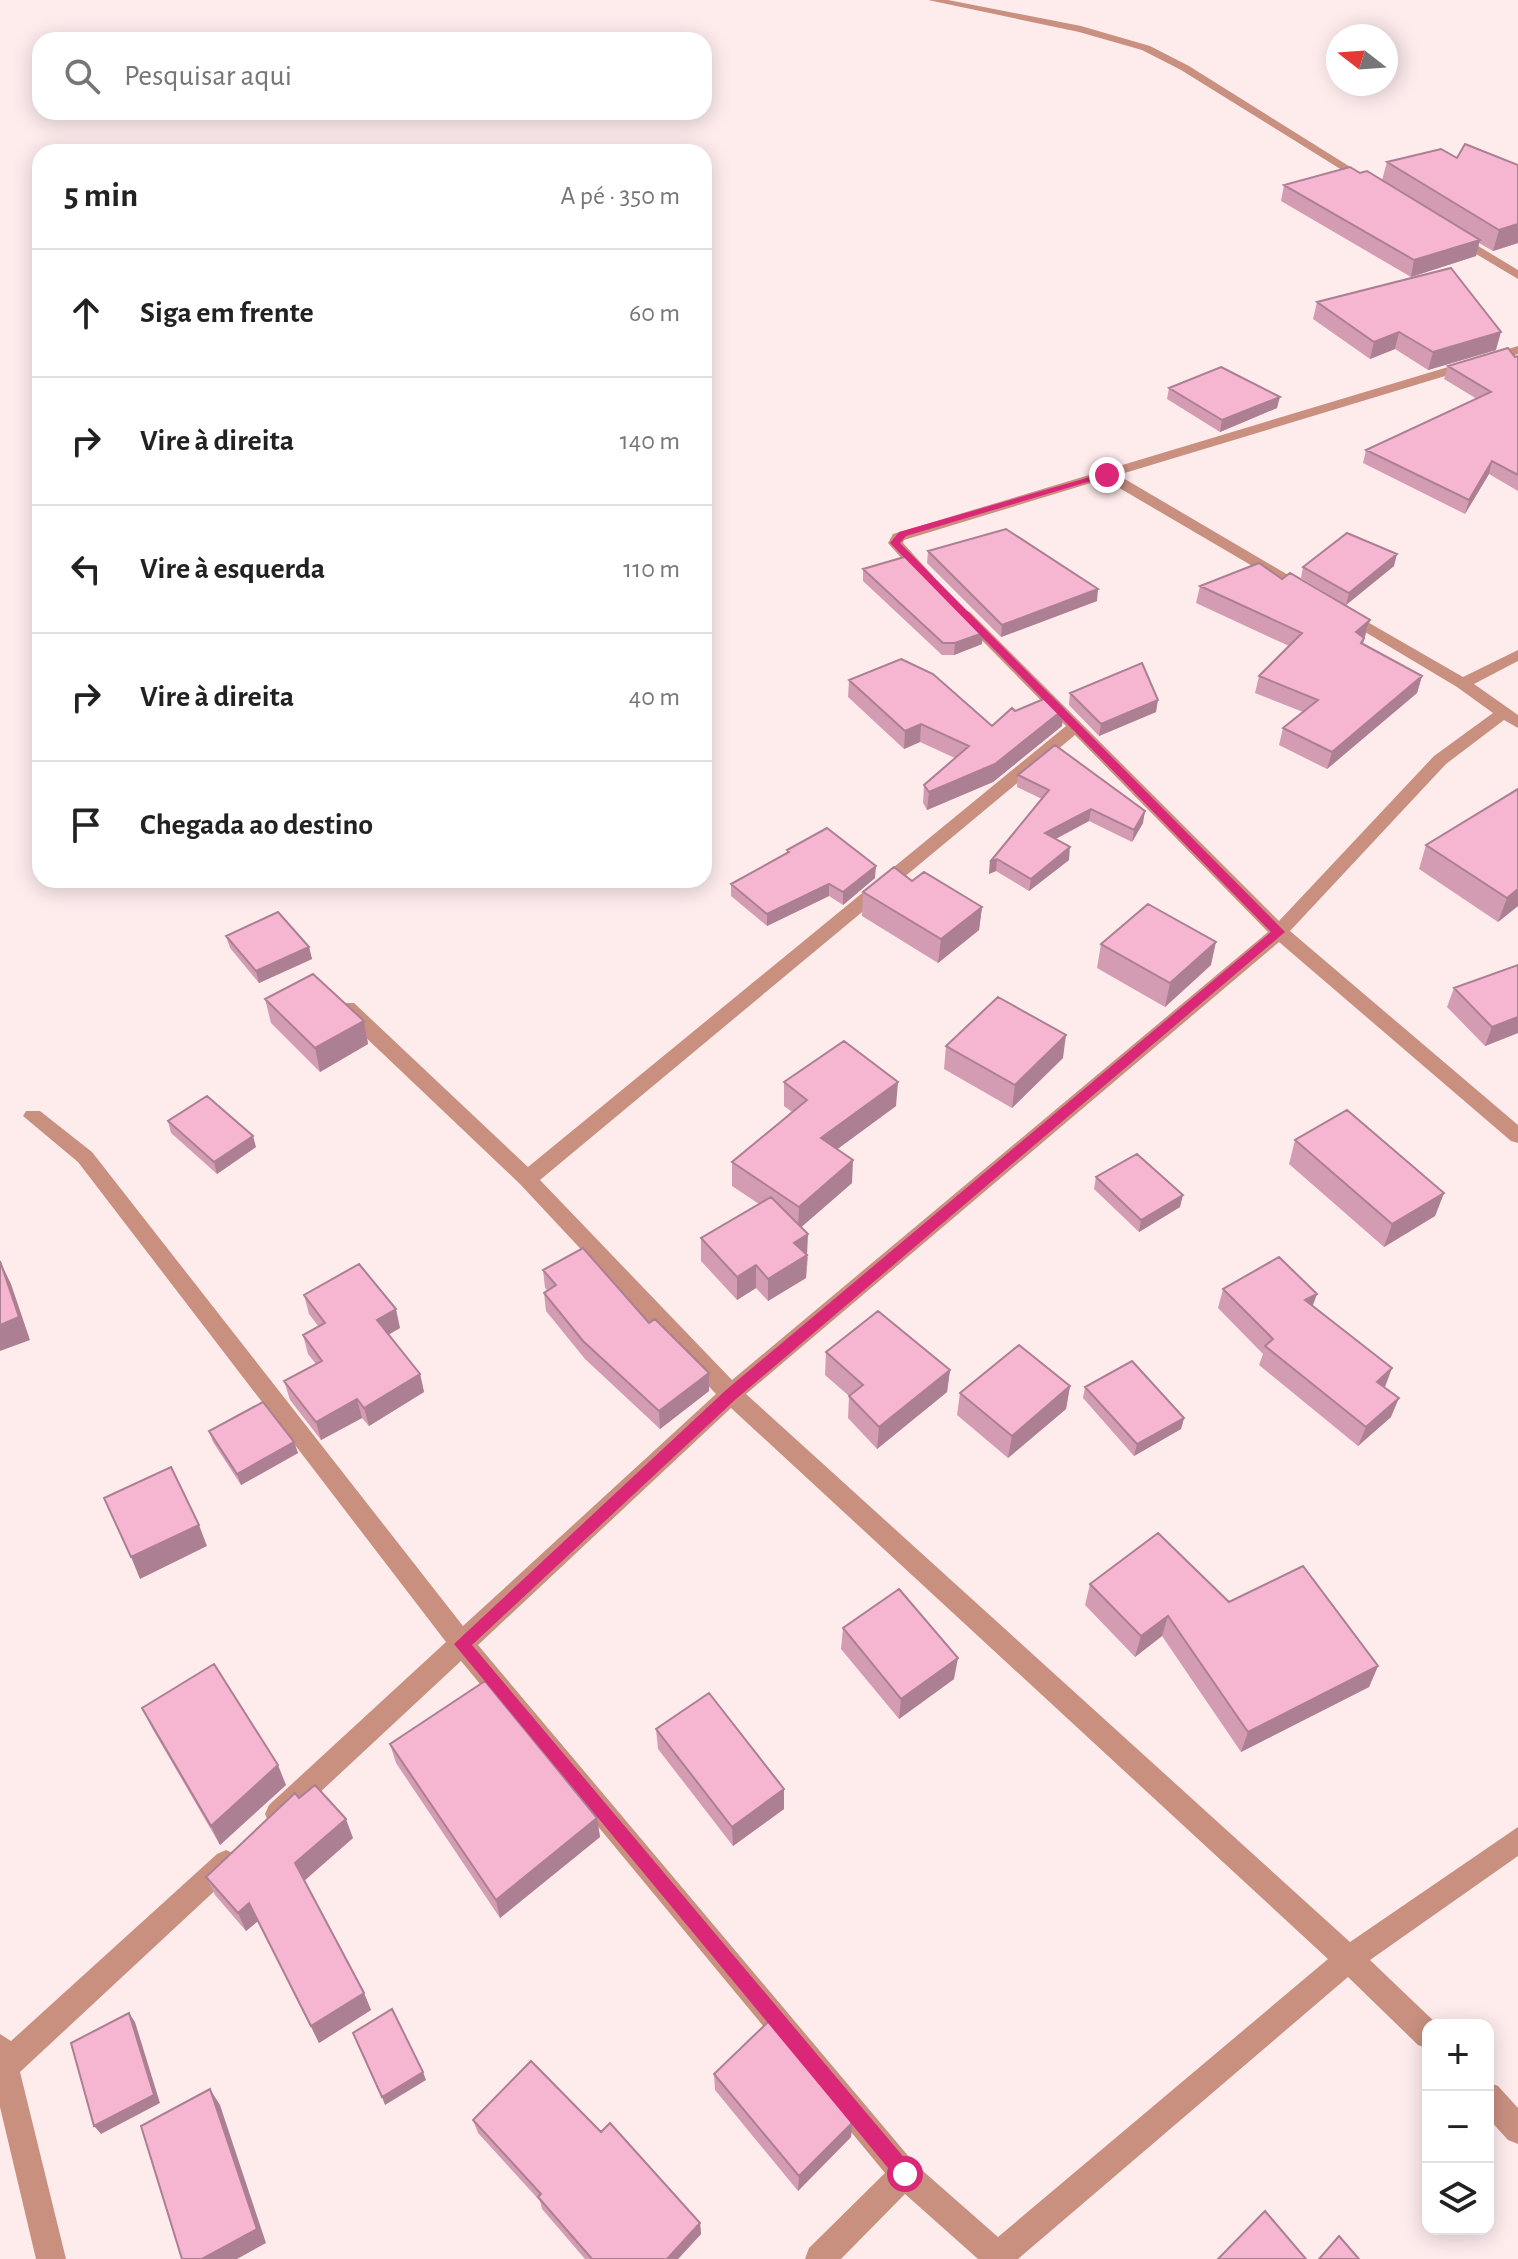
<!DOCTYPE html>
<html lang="pt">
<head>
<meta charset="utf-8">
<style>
  :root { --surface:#fff; --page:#f2f2f2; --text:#222; --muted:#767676; --line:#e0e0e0 }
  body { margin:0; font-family:"Alegreya Sans",sans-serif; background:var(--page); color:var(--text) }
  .controls { position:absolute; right:24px; bottom:24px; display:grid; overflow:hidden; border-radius:16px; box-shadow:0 4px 20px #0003 }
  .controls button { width:72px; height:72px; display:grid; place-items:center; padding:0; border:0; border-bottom:2px solid var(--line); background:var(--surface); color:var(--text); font:40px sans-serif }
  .compass { position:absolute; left:1326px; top:24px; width:72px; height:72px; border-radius:50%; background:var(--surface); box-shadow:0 4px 20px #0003; rotate:287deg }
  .stop { position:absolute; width:24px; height:24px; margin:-18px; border:6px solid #db2777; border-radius:50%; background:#fff }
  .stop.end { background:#db2777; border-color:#fff; box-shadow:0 2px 8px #0008 }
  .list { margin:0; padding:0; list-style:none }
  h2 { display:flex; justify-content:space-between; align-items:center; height:104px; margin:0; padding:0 32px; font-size:34px }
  h2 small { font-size:26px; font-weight:400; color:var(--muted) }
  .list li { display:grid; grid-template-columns:52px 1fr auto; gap:24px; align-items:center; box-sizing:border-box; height:128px; padding:0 32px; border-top:2px solid var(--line) }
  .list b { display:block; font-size:30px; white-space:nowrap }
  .list em { font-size:26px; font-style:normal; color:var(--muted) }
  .icon { flex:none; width:44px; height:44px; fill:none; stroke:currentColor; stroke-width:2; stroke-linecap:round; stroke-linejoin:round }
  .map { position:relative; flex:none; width:1518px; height:2259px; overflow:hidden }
  .search { position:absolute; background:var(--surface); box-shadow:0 4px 20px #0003; left:32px; top:32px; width:680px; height:88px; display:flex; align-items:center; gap:20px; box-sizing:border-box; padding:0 28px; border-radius:24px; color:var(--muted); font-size:30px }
  .panel { position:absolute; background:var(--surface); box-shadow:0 4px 20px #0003; left:32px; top:144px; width:680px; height:744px; border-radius:24px }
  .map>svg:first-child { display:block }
</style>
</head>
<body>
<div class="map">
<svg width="1518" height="2259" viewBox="0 0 1518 2259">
  <rect width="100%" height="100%" fill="#feeced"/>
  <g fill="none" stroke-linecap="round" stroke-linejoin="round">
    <path fill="#c99080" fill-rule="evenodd" d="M928 0H948L1081 26 1150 46 1189 66 1376 183 1366 185 1181 70 1142 50 1079 32Z
      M1455 232 1518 270V279L1451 239 1449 236Z
      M1518 346V354L1118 475 1312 589V595H1302L1104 479 904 540 903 543 933 576 930 579H920L888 543 893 534Z
      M1345 609 1463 677 1518 650V661L1474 684 1518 715V728L1504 720 1446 764 1290 931 1518 1125V1143L1511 1141 1279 942 746 1394 1350 1942 1518 1827V1856L1370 1960 1438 2025H1428V2049L1418 2045 1348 1977 1018 2259H978L905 2194 841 2259H805L809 2248 885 2173 461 1661 287 1823 278 1827 269 1823 265 1814 269 1805 446 1642 78 1162 23 1116 26 1111H40L92 1152 463 1626 716 1394 520 1184 340 1013 338 1008 340 1003H354L528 1167 1066 726 960 618 957 615 965 610 970 612 1279 921 1434 756 1493 713 1457 687 1340 617 1337 614ZM1075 735 1268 932 732 1380 540 1180ZM731 1408 1328 1959 998 2237 915 2164 478 1645Z
      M226 1850 235 1854 239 1863 235 1872 20 2072 66 2259H36L0 2107V2034L11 2041 217 1854Z
      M1488 2082 1498 2086 1518 2108V2144L1508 2140 1488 2118Z"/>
  </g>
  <path fill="#d49cb3" d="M1457 158 1518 165V243L1493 251 1479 243 1476 256 1411 277 1281 201 1284 185 1382 180 1387 162Z
    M1317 302 1496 350 1428 370 1395 349 1370 359 1313 319Z
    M1518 356V491L1489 474 1465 514 1363 463 1366 450 1477 399 1444 379 1448 366Z
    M1169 388 1277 408 1220 432 1167 399Z
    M928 551 1097 601 1001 637 927 563Z
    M1394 566 1346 605 1301 578 1303 567Z
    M863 569 982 644 954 655H942L863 581Z
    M1282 579 1370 620 1363 644 1422 676 1417 693 1327 769 1279 745 1283 728 1303 712 1255 693 1259 676 1289 646 1196 603 1200 586Z
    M849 680 992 726 1015 711 1064 709 1062 726 993 782 927 810 923 803 924 785 955 758 920 742 904 749 848 697Z
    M1070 693 1156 712 1099 736 1069 705Z
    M1018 775 1143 823 1132 842 1089 821 1056 839 1069 860 1029 891 996 871 989 874 990 862 1042 799 1017 787Z
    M1518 789V906L1498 922 1419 869 1426 845Z
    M787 850 875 878 843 905 829 896 767 926 731 896V884L787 854Z
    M912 881 982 907 979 930 938 963 862 916 863 892Z
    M226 936 309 947 312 959 259 983 230 948Z
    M1101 944 1211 965 1165 1007 1097 968Z
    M1518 965V1033L1485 1046 1447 1007 1454 988Z
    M265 999 364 1021 368 1044 320 1072 271 1023Z
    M946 1046 1063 1058 1012 1108 944 1069Z
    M784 1082 896 1106 837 1149 852 1183 801 1227 808 1258 806 1278 768 1301 756 1288 737 1300 701 1261V1238L759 1204 732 1186V1162L792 1112 784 1106Z
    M168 1121 256 1147 217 1174 171 1133Z
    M1295 1140 1444 1193 1435 1216 1384 1247 1289 1164Z
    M1096 1177 1180 1207 1139 1232 1094 1189Z
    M543 1270 649 1323 709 1373V1391L660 1429 585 1359 546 1311 544 1293 547 1290 545 1288Z
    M1223 1289 1317 1294 1312 1306 1385 1388 1391 1417 1358 1446 1259 1365 1263 1354 1218 1308Z
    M304 1295 400 1328 388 1335 420 1374 424 1392 369 1426 362 1418 321 1440 290 1400 284 1381 316 1364 308 1354 303 1335 319 1327 309 1314Z
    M826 1352 950 1370 947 1392 877 1449 848 1418 849 1396 825 1375Z
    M1070 1386 1066 1409 1008 1458 957 1415 960 1393Z
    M1085 1387 1184 1418 1181 1429 1134 1456 1083 1398Z
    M209 1431 294 1442 298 1453 241 1485 213 1442Z
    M1090 1584 1229 1602 1378 1666 1369 1687 1241 1752 1162 1636 1135 1657 1085 1605Z
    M843 1628 954 1679 899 1719 841 1649Z
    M142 1708 286 1785 220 1845 152 1728Z
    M656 1729 784 1809 733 1846 658 1749Z
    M390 1744 597 1818 600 1837 500 1918 396 1763Z
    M299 1798 353 1838 304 1880 364 1993 371 2010 319 2043 258 1921 246 1931 215 1895 206 1877Z
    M714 2074 851 2137 798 2191 715 2090Z
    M473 2120 601 2132 700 2223 701 2234 678 2259H585L542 2209 540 2201 478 2133Z"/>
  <path fill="#ac7f92" d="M1518 224V243L1493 251 1499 230Z
    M1480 240 1476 256 1411 277 1414 260Z
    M1399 332 1395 349 1370 359 1374 342Z
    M1501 332 1496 350 1428 370 1433 352Z
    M1280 397 1277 408 1220 432 1222 420Z
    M1492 461 1489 474 1465 514 1469 500Z
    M1397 554 1394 566 1346 605 1349 593Z
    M1098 589 1097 601 1001 637 1002 625Z
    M1370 620 1364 638 1360 655 1356 632Z
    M983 633 982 644 954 655 955 643Z
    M1422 676 1417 693 1327 769 1332 752Z
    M1158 700 1156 712 1099 736 1101 724Z
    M1064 709 1062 726 993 782 927 810 929 792Z
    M921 724 920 742 904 749 905 731Z
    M1091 809 1089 821 1044 845 1045 833Z
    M1145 811 1143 823 1132 842 1134 830Z
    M1070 847 1069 860 1029 891 1031 879Z
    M997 859 996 871 989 874 990 862Z
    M876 866 875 878 843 905V892Z
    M829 884V896L767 926V914Z
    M1518 889V906L1498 922 1507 898Z
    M982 907 979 930 938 963 941 939Z
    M1216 942 1211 965 1165 1007 1170 983Z
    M309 947 312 959 259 983 256 971Z
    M1518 1017V1033L1485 1046 1492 1027Z
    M364 1021 368 1044 320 1072 315 1048Z
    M1066 1035 1063 1058 1012 1108 1015 1085Z
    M898 1082 896 1106 820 1162 821 1138Z
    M253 1136 256 1147 217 1174 214 1162Z
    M853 1160 852 1183 798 1230 799 1207Z
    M1444 1193 1435 1216 1384 1247 1392 1224Z
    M1183 1195 1180 1207 1139 1232 1141 1220Z
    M808 1234 806 1278 768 1301V1279L794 1243Z
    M0 1261 11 1284 30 1340 0 1351Z
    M756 1265V1288L737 1300V1277Z
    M1317 1294 1310 1313 1305 1300Z
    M396 1309 400 1328 381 1339 377 1320Z
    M1392 1368 1385 1387 1377 1382Z
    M950 1370 947 1392 877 1449 879 1427Z
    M709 1373V1391L660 1429 659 1411Z
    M420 1374 424 1392 369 1426 364 1408Z
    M1070 1386 1066 1409 1008 1458 1012 1436Z
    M1399 1398 1391 1417 1358 1446 1366 1427Z
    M357 1399 362 1418 321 1440 316 1422Z
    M1184 1418 1181 1429 1134 1456 1137 1444Z
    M294 1442 298 1453 241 1485 237 1474Z
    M199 1525 207 1546 140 1579 131 1557Z
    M1168 1616 1162 1636 1135 1657 1141 1636Z
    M958 1658 954 1679 899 1719 901 1699Z
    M1378 1666 1369 1687 1241 1752 1248 1732Z
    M278 1765 286 1785 220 1845 211 1826Z
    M784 1789V1809L733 1846 732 1827Z
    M597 1818 600 1837 500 1918 496 1900Z
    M346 1819 353 1838 303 1882 295 1863Z
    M249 1903 258 1921 246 1931 238 1913Z
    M364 1993 371 2010 319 2043 311 2026Z
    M129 2013 135 2022 160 2103 101 2134 94 2126Z
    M423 2072 426 2080 385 2105 382 2097Z
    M210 2089 220 2105 266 2243 237 2259H202Z
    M853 2122 851 2137 798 2191 799 2176Z
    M700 2223 701 2234 678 2259H667Z"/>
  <path fill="#f6b5d0" stroke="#ac7f92" stroke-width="2" d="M1465 144 1518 165V224L1499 230 1387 162 1441 149 1457 158Z
    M1350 167 1360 173 1367 171 1480 240 1414 260 1284 185Z
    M1451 268 1501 332 1433 352 1399 332 1374 342 1317 302Z
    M1508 348 1515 357 1518 356V475L1492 461 1469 500 1366 450 1491 392 1448 366Z
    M1221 367 1280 397 1222 420 1169 388Z
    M1006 529 1098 589 1002 625 928 551Z
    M1347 533 1397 554 1349 593 1303 567Z
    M908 556 983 633 955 643H943L863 569Z
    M1259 563 1282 579 1290 573 1370 620 1356 632 1364 638 1361 643 1422 676 1332 752 1283 728 1318 700 1259 676 1302 633 1200 586Z
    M901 659 933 674 992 726 1012 708 1015 711 1051 696 1064 709 995 764 929 792 924 785 969 746 921 724 905 731 849 680Z
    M1142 663 1158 700 1101 724 1070 693Z
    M1055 745 1145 811 1134 830 1091 809 1045 833 1070 847 1031 879 997 859 990 862 1049 790 1018 775Z
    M1518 789V889L1507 898 1426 845Z
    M827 828 876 866 843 892 829 884 767 914 731 884 789 852 787 850Z
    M894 867 912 881 924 872 982 907 941 939 863 892Z
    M1148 904 1216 942 1170 983 1101 944Z
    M278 912 309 947 256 971 226 936Z
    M1518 965V1017L1492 1027 1454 988Z
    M313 974 364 1021 315 1048 265 999Z
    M998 997 1066 1035 1015 1085 946 1046Z
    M844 1041 898 1082 821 1138 853 1160 799 1207 732 1162 807 1100 784 1082Z
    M207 1096 253 1136 214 1162 168 1121Z
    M1347 1110 1444 1193 1392 1224 1295 1140Z
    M1137 1154 1183 1195 1141 1220 1096 1177Z
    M771 1197 808 1234 794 1243 807 1255 768 1279 756 1265 737 1277 701 1238Z
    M583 1248 649 1323 655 1319 709 1373 659 1411 583 1341 544 1293 556 1285 543 1270Z
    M1279 1257 1317 1294 1305 1300 1392 1368 1377 1382 1399 1398 1366 1427 1265 1346 1273 1339 1223 1289Z
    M0 1261 19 1317 0 1325Z
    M359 1264 396 1309 377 1320 420 1374 364 1408 357 1399 316 1422 284 1381 322 1361 303 1335 325 1323 304 1295Z
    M878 1311 950 1370 879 1427 849 1396 863 1385 826 1352Z
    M1019 1345 1070 1386 1012 1436 960 1393Z
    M1132 1361 1184 1418 1137 1444 1085 1387Z
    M263 1402 294 1442 237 1474 209 1431Z
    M171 1467 199 1525 131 1557 104 1498Z
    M1158 1533 1229 1602 1303 1566 1378 1666 1248 1732 1168 1616 1141 1636 1090 1584Z
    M899 1589 958 1658 901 1699 843 1628Z
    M214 1664 278 1765 211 1826 142 1708Z
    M485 1681 597 1818 496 1900 390 1744Z
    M709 1693 784 1789 732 1827 656 1729Z
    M315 1785 346 1819 295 1863 364 1993 311 2026 249 1903 238 1913 206 1877 295 1793 299 1798Z
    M392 2009 423 2072 382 2097 353 2033Z
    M129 2013 154 2095 94 2126 71 2043Z
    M769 2021 853 2122 799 2176 714 2074Z
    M531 2061 601 2132 610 2123 700 2223 667 2259H592L538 2197 541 2194 473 2120Z
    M210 2089 257 2229 202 2259H182L141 2126Z
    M1265 2211 1306 2259H1218Z
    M1339 2236 1359 2259H1319Z"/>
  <path fill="#db2777" d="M1104 473 1111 475 906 536 900 543 1285 932 736 1399 472 1645 912 2167 915 2174 912 2180 905 2183 898 2180 454 1644 726 1390 1271 932 890 543 899 532Z"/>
</svg>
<div class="controls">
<button>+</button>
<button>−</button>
<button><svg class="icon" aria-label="layers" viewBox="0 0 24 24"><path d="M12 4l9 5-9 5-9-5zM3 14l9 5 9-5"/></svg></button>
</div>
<svg class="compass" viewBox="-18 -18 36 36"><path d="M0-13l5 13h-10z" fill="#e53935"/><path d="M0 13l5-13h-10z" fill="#767676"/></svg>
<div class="stop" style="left:905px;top:2174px"></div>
<div class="stop end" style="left:1107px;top:475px"></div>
<div class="search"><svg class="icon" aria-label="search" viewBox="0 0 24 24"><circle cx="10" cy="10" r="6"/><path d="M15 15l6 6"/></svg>Pesquisar aqui</div>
<section class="panel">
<h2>5 min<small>A pé · 350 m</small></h2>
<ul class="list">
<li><svg class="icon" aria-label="ahead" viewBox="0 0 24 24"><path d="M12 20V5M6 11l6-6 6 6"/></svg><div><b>Siga em frente</b></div><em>60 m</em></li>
<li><svg class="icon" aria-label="right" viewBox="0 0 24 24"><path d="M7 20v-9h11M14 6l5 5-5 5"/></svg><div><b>Vire à direita</b></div><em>140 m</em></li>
<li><svg class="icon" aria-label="left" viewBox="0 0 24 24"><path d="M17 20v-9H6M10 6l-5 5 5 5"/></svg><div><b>Vire à esquerda</b></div><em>110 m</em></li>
<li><svg class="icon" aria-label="right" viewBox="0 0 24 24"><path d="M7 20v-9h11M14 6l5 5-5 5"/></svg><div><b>Vire à direita</b></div><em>40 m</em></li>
<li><svg class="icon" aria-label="arrive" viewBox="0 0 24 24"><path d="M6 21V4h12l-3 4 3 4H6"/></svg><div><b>Chegada ao destino</b></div></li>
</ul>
</section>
</div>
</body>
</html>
